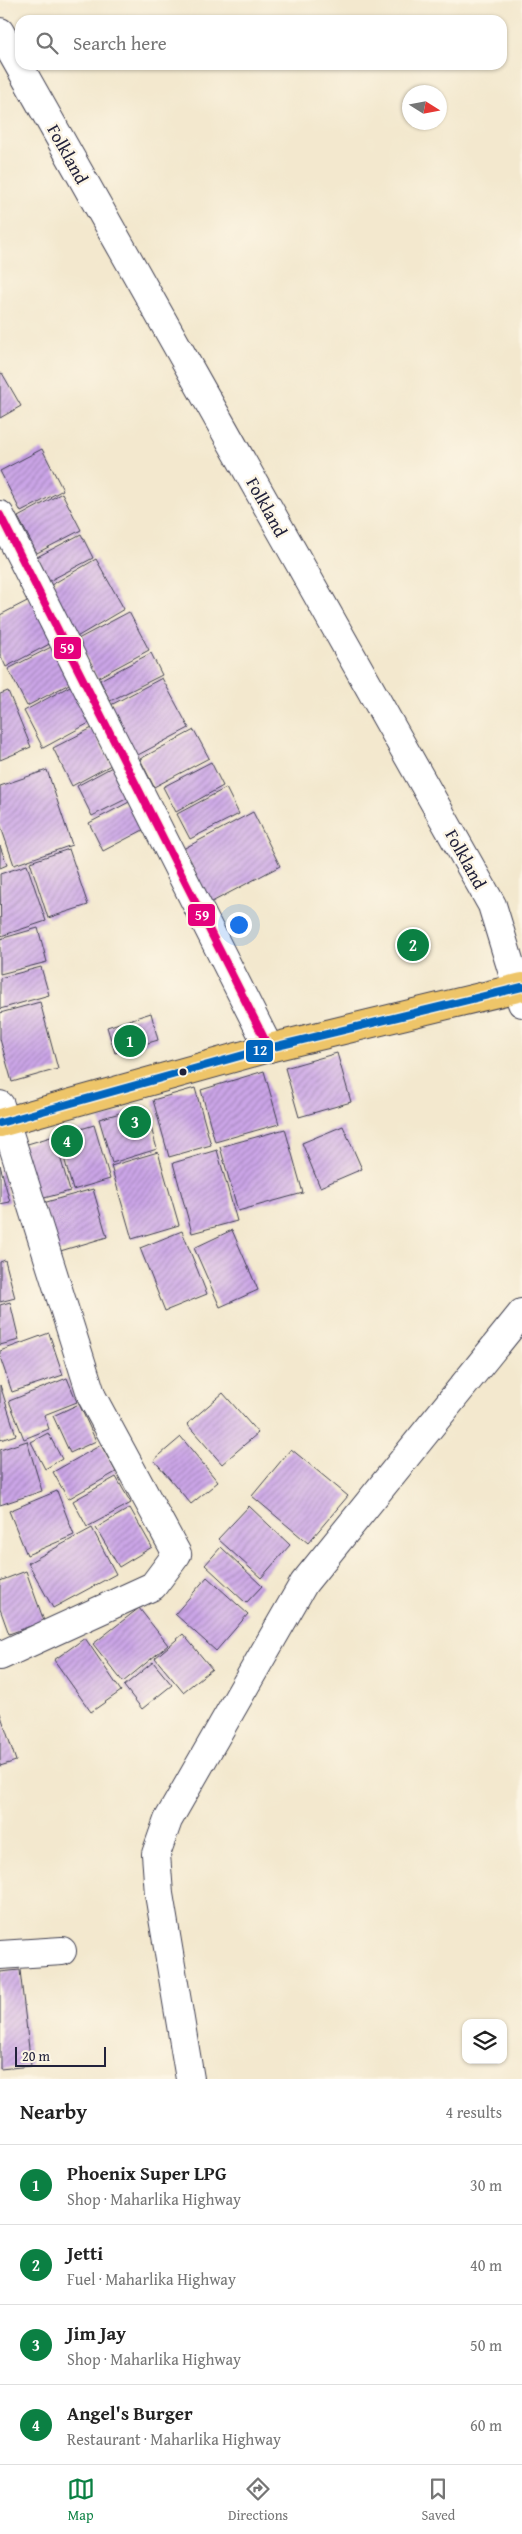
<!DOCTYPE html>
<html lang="en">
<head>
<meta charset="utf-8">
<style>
  :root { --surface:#fff; --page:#f2f2f2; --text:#222; --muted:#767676; --line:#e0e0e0; --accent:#0b8043 }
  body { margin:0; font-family:"Gentium Book Plus",serif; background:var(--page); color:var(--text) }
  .controls { position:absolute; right:15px; bottom:15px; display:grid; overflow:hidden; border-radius:10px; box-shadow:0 1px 4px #0004 }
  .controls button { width:45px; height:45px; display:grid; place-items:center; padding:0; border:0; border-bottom:1px solid var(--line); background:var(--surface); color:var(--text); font:25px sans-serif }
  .compass { position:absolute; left:402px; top:85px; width:45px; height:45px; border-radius:50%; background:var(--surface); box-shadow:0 1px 4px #0004; rotate:101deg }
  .scale { position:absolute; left:15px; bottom:12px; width:91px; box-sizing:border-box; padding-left:5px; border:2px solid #22223b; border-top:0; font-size:14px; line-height:18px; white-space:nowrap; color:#22223b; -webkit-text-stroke:4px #fcf5e5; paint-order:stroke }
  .you { position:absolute; left:238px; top:924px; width:18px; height:18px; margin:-12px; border:4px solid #fff; border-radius:50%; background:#1a73e8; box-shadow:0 0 0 8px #1a73e833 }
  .badge { display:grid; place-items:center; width:32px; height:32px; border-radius:50%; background:var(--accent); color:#fff; font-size:16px; font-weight:700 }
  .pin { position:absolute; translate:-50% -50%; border:2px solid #fff; box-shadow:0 1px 5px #0006 }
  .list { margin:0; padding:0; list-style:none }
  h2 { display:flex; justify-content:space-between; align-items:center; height:65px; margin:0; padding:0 20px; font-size:21px }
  h2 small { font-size:16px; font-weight:400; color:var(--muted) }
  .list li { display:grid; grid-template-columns:32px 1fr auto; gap:15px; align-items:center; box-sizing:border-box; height:80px; padding:0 20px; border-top:1px solid var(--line) }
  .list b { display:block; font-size:19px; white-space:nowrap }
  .list p { margin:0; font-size:16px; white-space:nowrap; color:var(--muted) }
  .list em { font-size:16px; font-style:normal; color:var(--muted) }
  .icon { flex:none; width:28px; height:28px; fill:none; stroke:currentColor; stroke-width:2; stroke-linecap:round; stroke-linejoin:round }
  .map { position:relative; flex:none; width:522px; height:2079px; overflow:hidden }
  .search { position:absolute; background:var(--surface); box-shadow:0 1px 4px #0004; left:15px; right:15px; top:15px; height:55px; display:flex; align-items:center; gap:12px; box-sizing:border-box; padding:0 18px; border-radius:15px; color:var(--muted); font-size:19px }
  .sheet { height:385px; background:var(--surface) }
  nav { display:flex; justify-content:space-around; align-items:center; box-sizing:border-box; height:70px; border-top:1px solid var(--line); background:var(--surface); font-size:14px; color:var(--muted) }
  nav a { display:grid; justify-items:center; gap:2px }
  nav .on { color:var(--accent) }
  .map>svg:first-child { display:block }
</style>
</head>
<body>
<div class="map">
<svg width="522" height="2079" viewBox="0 0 522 2079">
  <defs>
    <pattern id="building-hatch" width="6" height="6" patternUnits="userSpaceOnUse" patternTransform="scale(1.25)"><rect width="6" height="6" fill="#cba5e7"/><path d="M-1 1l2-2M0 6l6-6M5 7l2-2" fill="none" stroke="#a486bc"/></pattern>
  </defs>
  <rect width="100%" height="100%" fill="#fcf5e5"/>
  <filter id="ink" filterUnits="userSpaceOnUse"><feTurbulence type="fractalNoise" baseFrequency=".02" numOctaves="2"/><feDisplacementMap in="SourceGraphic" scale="10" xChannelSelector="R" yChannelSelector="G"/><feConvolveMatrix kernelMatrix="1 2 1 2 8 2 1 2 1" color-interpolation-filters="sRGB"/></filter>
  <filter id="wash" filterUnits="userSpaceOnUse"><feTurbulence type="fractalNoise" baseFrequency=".0096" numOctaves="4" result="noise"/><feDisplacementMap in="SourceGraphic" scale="20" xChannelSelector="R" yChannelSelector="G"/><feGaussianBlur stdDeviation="1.12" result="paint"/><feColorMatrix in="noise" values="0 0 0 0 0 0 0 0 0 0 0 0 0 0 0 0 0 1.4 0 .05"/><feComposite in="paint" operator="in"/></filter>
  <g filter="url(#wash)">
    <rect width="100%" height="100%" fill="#f3e8ce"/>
    <g id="blocks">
      <path fill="url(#building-hatch)" d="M2 373 21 406 0 418V374Z
        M42 449 63 490 21 512 0 471Z
        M62 493 81 530 37 553 18 517Z
        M81 534 93 558 49 581 37 557Z
        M96 559 124 609 75 638 46 588Z
        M35 597 57 640 6 667 0 654V615Z
        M129 612 149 650 97 678 78 639Z
        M57 644 75 681 27 706 8 669Z
        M151 653 162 675 110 701 100 680Z
        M162 678 189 728 136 756 109 706Z
        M72 685 91 722 43 748 24 711Z
        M8 691 31 747 0 760V694Z
        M92 728 111 765 72 786 53 748Z
        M194 730 209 758 154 787 140 759Z
        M211 762 223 786 176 812 163 787Z
        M114 766 130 797 92 816 77 786Z
        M47 770 72 845 14 865 0 824V786Z
        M226 788 239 814 190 839 177 814Z
        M131 801 145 829 103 851 89 823Z
        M253 812 280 866 210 903 183 849Z
        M0 846 7 865 0 868Z
        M69 849 88 905 48 918 30 862Z
        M27 865 46 921 1 936 0 874Z
        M38 928 47 962 0 974V939Z
        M41 967 49 995 0 1009V978Z
        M40 1002 58 1069 12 1082 0 1039V1013Z
        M151 1013 158 1040 115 1053 107 1027Z
        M337 1053 351 1102 299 1117 285 1068Z
        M264 1071 279 1124 215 1142 201 1090Z
        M195 1088 211 1145 169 1157 153 1100Z
        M145 1106 157 1149 112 1163 99 1119Z
        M94 1125 110 1179 73 1190 58 1136Z
        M343 1126 362 1169 320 1187 302 1143Z
        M285 1129 303 1193 238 1211 220 1147Z
        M54 1136 70 1191 37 1200 21 1146Z
        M217 1150 237 1221 192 1233 173 1163Z
        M158 1152 179 1225 132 1239 111 1166Z
        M0 1165 10 1202 0 1204Z
        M93 1189 107 1237 57 1252 43 1203Z
        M232 1230 258 1290 220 1307 194 1248Z
        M182 1231 207 1294 165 1311 140 1248Z
        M5 1260 15 1298 0 1302V1262Z
        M10 1302 19 1340 0 1345V1305Z
        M49 1333 63 1375 12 1392 0 1357V1351Z
        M67 1378 77 1402 44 1415 49 1429 24 1439 9 1401Z
        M0 1385 16 1435 0 1440Z
        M223 1393 258 1433 222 1464 187 1424Z
        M79 1404 96 1441 70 1453 53 1416Z
        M48 1433 62 1459 45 1469 31 1442Z
        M181 1437 218 1482 191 1504 154 1460Z
        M27 1441 42 1491 0 1505V1450Z
        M101 1445 116 1472 68 1499 53 1472Z
        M291 1449 348 1496 308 1543 252 1496Z
        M116 1477 131 1503 87 1527 73 1501Z
        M57 1491 74 1535 27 1555 9 1511Z
        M249 1506 290 1545 261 1578 218 1539Z
        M130 1508 152 1547 119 1567 96 1528Z
        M92 1528 116 1574 53 1608 28 1563Z
        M221 1547 262 1586 246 1603 205 1565Z
        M26 1571 44 1621 9 1634 0 1609V1581Z
        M207 1577 248 1614 216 1651 175 1614Z
        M139 1608 168 1645 123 1682 93 1644Z
        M183 1634 212 1669 183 1692 155 1658Z
        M85 1638 121 1691 91 1712 54 1660Z
        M153 1662 172 1685 142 1709 124 1686Z
        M0 1713 16 1761 0 1766Z
        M20 1970 31 2066 0 2069V1972Z"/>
    </g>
  </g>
  <g filter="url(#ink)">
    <use href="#blocks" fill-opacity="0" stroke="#414051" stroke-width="1"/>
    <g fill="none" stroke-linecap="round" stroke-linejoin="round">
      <g stroke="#414051" stroke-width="30">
        <path id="street" d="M0 32 492 905 522 1003
          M0 515 269 1048
          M0 1105 92 1397 177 1554 153 1586 0 1656
          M0 1955 62 1951
          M190 2079 159 1894 156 1854 168 1820 304 1583 522 1313"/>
      </g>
      <g stroke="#414051" stroke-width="30">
        <path id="highway" d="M0 1123 269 1048 522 987"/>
      </g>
      <use href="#street" stroke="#fff" stroke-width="28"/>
      <use href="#highway" stroke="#eec569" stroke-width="28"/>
      <g stroke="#fcf5e5" stroke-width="11">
        <path id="bus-1" d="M0 515 269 1048"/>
      </g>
      <g stroke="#fcf5e5" stroke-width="11">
        <path id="bus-2" d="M0 1123 269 1048 522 987"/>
      </g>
      <use href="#bus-1" stroke="#e5007d" stroke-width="8"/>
      <use href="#bus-2" stroke="#0065bd" stroke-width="8"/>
    </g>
  </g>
  <circle fill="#22223b" stroke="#fcf5e5" stroke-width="2" cx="183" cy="1072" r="4.5"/>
  <g text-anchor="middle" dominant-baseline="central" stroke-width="5" stroke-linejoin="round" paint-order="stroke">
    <g font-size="18" fill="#22223b" stroke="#fcf5e5">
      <text transform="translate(68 154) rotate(61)">Folkland</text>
      <text transform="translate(267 507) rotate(61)">Folkland</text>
      <text transform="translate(466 859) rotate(61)">Folkland</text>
    </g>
  </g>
  <g stroke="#fcf5e5" stroke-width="2">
    <rect x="53" y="636" width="29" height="24" rx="5" fill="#e5007d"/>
    <rect x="187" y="903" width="29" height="24" rx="5" fill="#e5007d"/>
    <rect x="245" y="1039" width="29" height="24" rx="5" fill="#0065bd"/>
  </g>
  <g font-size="14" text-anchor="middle" font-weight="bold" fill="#fff">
    <text x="67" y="653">59</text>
    <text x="202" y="920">59</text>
    <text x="260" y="1055">12</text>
  </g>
</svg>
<div class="controls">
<button><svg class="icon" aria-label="layers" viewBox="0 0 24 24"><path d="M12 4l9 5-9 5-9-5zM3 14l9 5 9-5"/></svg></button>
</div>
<svg class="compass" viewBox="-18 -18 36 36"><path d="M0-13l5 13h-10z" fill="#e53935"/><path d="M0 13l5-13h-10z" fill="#767676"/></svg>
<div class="scale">20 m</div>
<div class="you"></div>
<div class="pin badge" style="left:130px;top:1041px">1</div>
<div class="pin badge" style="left:413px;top:945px">2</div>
<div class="pin badge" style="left:135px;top:1122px">3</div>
<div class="pin badge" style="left:67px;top:1141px">4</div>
<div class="search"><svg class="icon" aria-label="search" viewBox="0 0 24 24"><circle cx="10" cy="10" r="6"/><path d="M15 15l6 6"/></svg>Search here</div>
</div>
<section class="sheet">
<h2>Nearby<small>4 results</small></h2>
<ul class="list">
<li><span class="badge">1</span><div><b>Phoenix Super LPG</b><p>Shop · Maharlika Highway</p></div><em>30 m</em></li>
<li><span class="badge">2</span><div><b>Jetti</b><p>Fuel · Maharlika Highway</p></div><em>40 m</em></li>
<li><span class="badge">3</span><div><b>Jim Jay</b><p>Shop · Maharlika Highway</p></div><em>50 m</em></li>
<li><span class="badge">4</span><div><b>Angel's Burger</b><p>Restaurant · Maharlika Highway</p></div><em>60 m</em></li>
</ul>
</section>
<nav>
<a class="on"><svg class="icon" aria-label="map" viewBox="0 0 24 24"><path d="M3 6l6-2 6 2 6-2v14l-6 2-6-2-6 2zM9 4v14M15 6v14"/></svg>Map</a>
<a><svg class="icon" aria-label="directions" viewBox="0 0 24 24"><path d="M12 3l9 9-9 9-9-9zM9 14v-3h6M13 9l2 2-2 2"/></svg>Directions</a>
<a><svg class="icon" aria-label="saved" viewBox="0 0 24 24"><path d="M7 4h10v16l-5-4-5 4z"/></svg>Saved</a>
</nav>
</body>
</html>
